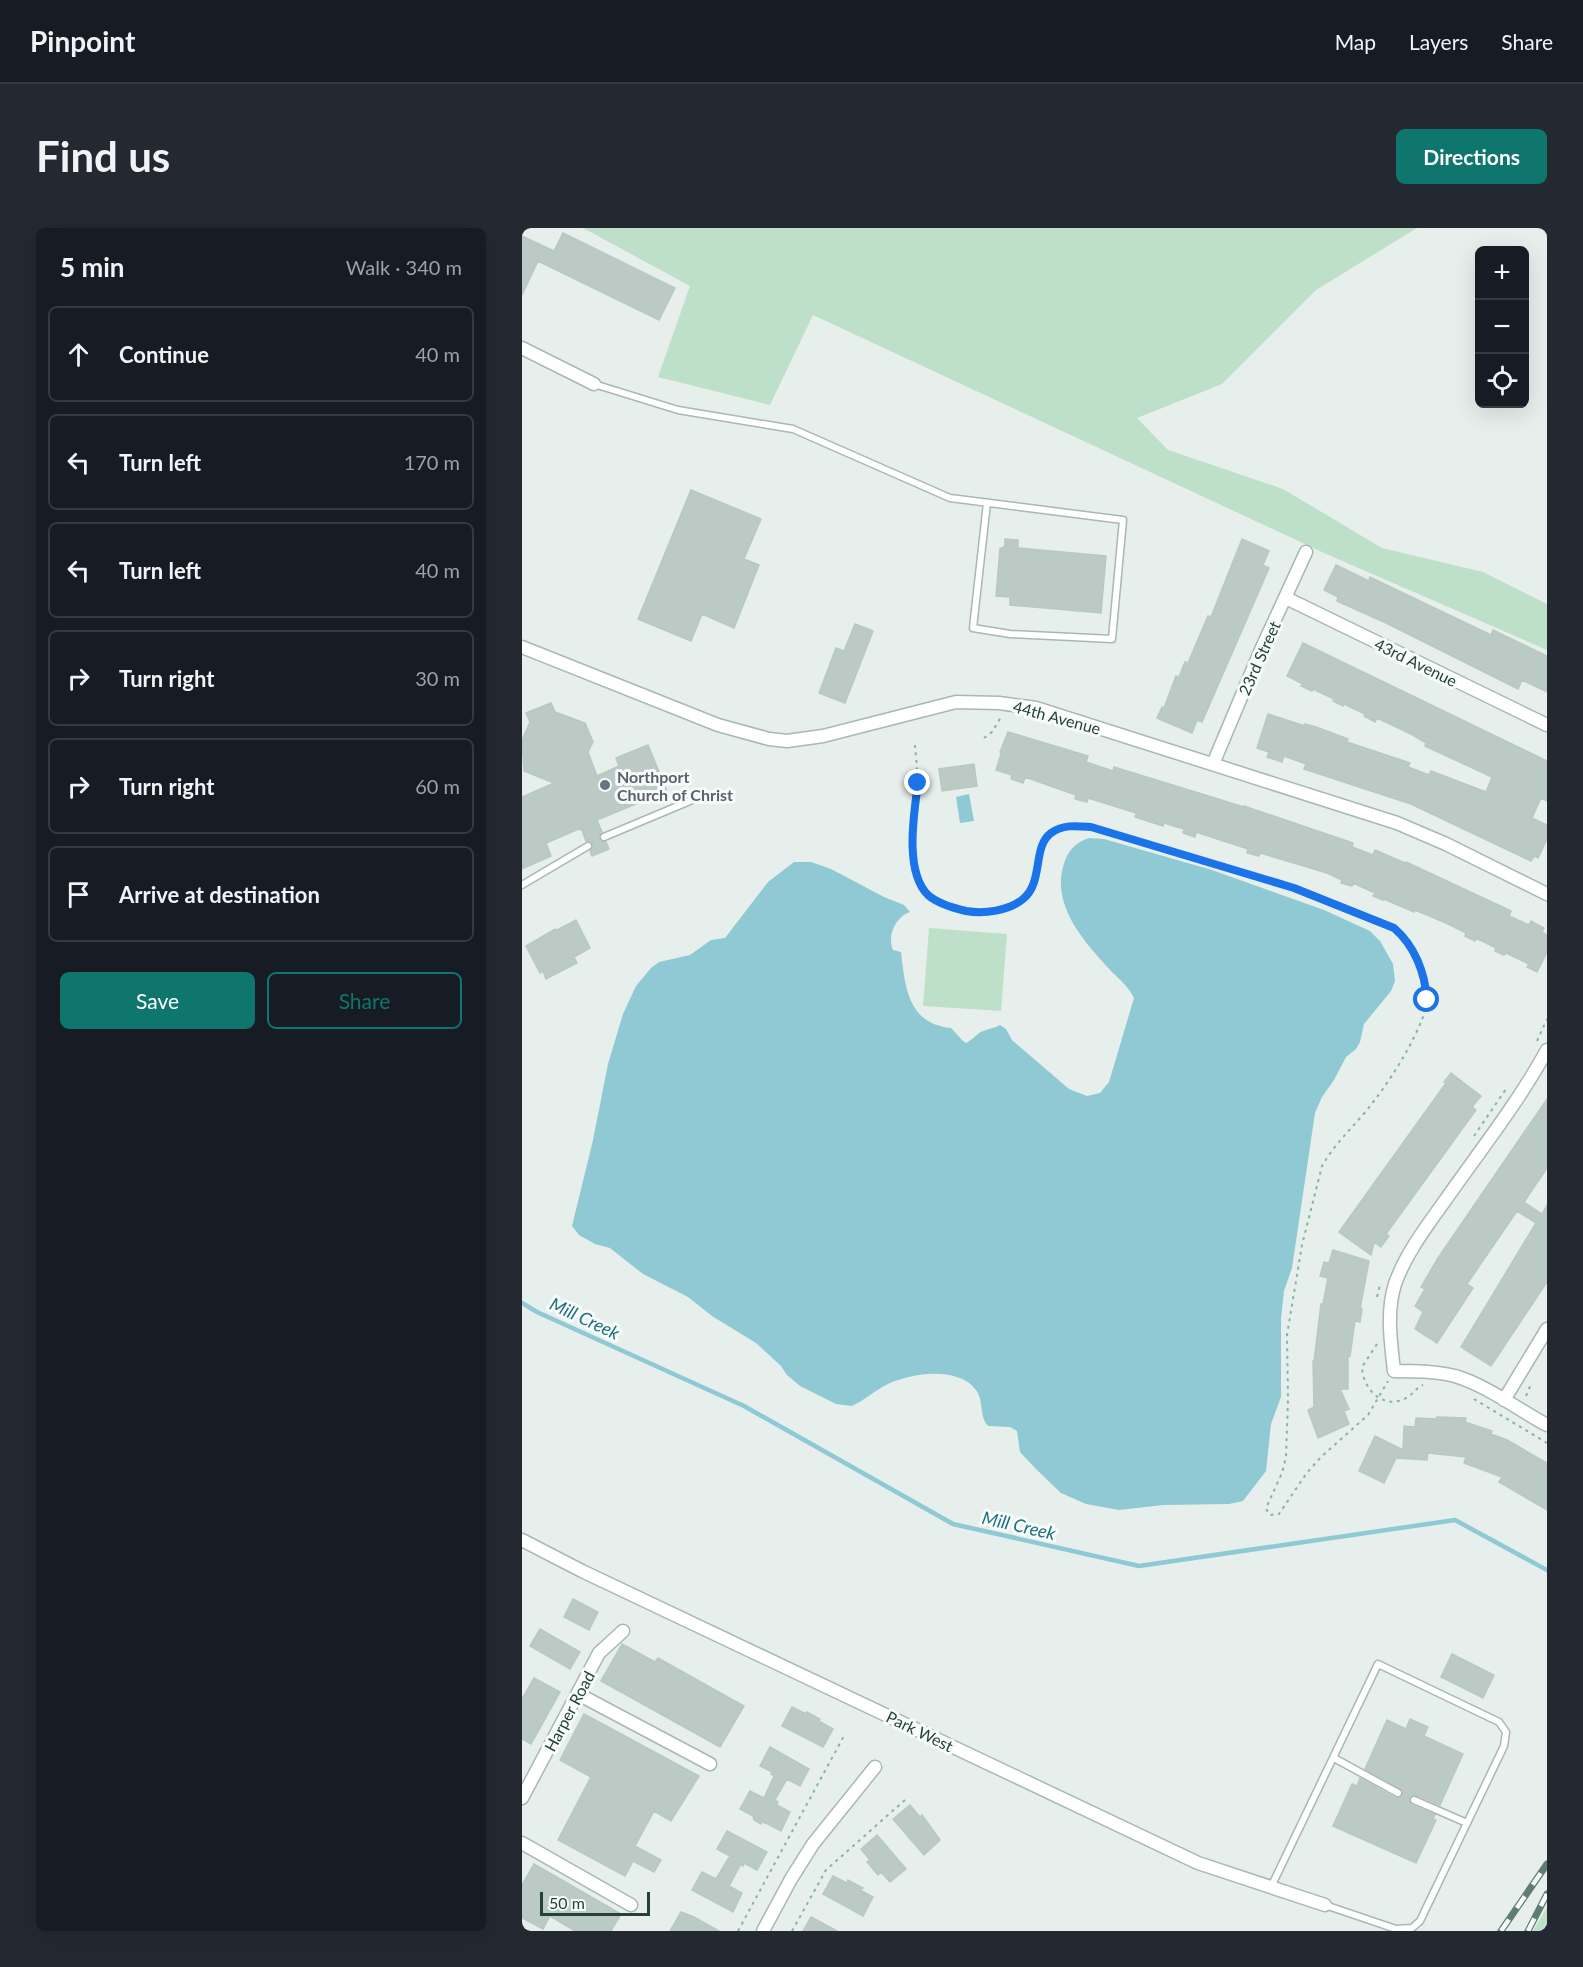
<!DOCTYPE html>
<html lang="en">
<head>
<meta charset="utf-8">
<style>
  :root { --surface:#171b24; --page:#242831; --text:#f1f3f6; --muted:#9ea1a6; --line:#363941; --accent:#0f766e }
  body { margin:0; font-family:Lato,sans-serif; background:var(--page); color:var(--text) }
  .controls { position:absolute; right:18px; top:18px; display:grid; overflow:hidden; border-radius:9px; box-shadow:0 6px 24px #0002 }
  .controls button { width:54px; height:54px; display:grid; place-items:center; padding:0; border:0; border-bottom:2px solid var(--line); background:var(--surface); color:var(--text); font:30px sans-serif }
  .scale { position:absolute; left:18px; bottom:15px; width:110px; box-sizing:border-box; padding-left:6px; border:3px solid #24423a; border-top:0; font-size:16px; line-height:21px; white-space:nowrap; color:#24423a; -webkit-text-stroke:4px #f7fbf9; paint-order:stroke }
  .stop { position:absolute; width:18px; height:18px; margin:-14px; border:4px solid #1a73e8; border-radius:50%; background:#fff }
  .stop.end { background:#1a73e8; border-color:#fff; box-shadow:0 2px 6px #0008 }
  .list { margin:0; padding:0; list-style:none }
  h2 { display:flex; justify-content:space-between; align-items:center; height:78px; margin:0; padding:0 24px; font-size:26px }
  h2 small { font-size:20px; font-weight:400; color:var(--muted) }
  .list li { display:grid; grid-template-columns:39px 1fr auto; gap:18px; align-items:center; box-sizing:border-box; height:96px; margin:0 12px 12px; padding:0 12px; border:2px solid var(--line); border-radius:9px }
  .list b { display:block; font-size:22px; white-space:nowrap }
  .list em { font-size:20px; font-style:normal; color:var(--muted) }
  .actions { display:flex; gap:12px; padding:18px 24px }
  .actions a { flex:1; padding:14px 0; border:2px solid var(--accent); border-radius:9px; text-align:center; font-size:21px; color:var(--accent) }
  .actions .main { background:var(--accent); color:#fff }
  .icon { flex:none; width:33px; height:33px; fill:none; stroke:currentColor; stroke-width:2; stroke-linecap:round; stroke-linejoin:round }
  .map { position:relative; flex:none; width:1025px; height:1703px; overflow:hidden; border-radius:9px }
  header { display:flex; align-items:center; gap:36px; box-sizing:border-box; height:84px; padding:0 30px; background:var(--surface); border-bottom:2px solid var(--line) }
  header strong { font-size:28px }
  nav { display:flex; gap:33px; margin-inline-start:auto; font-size:21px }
  .intro { display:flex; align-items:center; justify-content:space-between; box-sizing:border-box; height:144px; padding:0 36px }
  h1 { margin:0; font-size:42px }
  .button { padding:15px 27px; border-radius:9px; background:var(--accent); color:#fff; font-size:21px; font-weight:700 }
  main { display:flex; gap:36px; padding:0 36px }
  aside { flex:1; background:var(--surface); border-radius:9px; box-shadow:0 6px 24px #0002 }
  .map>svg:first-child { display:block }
</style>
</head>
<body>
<header>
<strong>Pinpoint</strong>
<nav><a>Map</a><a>Layers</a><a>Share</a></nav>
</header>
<div class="intro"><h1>Find us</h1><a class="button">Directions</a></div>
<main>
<aside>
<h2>5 min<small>Walk · 340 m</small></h2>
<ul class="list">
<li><svg class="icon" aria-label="ahead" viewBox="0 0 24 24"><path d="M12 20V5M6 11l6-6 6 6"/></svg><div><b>Continue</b></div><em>40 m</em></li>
<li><svg class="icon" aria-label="left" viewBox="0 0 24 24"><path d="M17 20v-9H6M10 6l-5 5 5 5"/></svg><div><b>Turn left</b></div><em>170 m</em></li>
<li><svg class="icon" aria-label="left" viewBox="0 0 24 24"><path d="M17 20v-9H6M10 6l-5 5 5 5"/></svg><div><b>Turn left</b></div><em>40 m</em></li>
<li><svg class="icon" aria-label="right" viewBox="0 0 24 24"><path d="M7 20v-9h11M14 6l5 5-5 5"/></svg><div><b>Turn right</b></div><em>30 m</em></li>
<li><svg class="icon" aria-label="right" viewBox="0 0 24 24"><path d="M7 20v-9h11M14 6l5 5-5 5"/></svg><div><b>Turn right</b></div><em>60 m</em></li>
<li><svg class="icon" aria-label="arrive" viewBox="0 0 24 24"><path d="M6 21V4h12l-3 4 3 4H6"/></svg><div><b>Arrive at destination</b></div></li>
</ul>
<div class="actions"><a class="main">Save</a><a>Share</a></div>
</aside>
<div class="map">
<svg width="1025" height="1703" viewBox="0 0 1025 1703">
  <rect width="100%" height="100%" fill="#e6efeb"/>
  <path fill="#bfe0c8" d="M61 0H895L794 62 700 156 615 190 646 222 761 261 860 320 961 344 1025 376V422L802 325 291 87 248 177 136 149 168 58Z
    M407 700 485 706 479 783 401 778Z
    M1025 1679V1703H1011Z"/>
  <path fill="#8ec9d4" d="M447 566 452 593 438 595 434 569Z
    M567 610 582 611 690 642 802 682 848 703 858 713 871 736 873 753 869 763 842 796 838 814 834 821 824 829 812 852 800 869 793 885 770 1040 762 1063 759 1091V1169L749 1196 744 1243 721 1273 707 1276 641 1277 597 1282 564 1276 539 1265 514 1241 498 1224 495 1203 488 1199 466 1198C457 1188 462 1173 454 1162 436 1138 390 1145 366 1156 353 1162 343 1172 330 1178L314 1176 278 1158 265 1147 259 1138 234 1115 190 1088 166 1069 121 1046 88 1020 73 1016 57 1007 50 998 71 912 86 836 101 786 114 758 129 740 137 734 168 727 189 712 203 710 246 654 272 634H289L309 641 362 669 382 677 388 684C373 689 365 708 371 722L379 724C383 759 386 796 429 800L441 813 444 815C450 812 452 809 457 805 463 801 471 801 478 797L484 801 490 812 547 861 565 868 578 865 587 854 612 770C606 758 598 752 589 743 564 716 530 679 541 639 545 624 552 615 567 610Z"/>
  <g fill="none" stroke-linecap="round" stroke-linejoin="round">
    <path stroke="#8ec9d4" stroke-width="4.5" d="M0 1075 15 1084 222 1178 431 1296 617 1338 933 1292 1025 1342"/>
  </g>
  <path fill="#bbcac4" stroke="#b8c9c2" stroke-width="1.5" d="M41 5 153 60 137 92 16 33 0 67V8L32 23Z
    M169 262 239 291 222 331 237 337 212 400 180 386 169 413 116 391Z
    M483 311 496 312V320L584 328 579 385 488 377V369L474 368 478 321 483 318Z
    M720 311 747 323 741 337 747 340 680 494 675 492 670 505 635 490 640 479 642 480 654 448 657 449 663 434 666 435 686 388 689 389Z
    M814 337 847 353 848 349 969 407 971 402 1025 428V464L1000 452 996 461 864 395 815 373 816 369 802 362Z
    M333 396 351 403 323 475 297 465 314 420 322 423Z
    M781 415 1025 533V573L1019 570 1010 590 1025 597V611L1016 630 1012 628 1009 633 889 576 782 541 784 536 762 528 760 534 745 529 747 524 735 520 746 486 783 498V496L794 499 826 511 825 514 888 535 886 539 907 547 909 543 964 564 970 549 903 518 904 515 889 506 855 490 853 494 842 488 843 486 822 476 821 478 811 473 812 471 791 461 790 463 779 458 781 456 765 448Z
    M29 475 33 484 63 495 71 514 66 524 75 548 97 538 94 530 126 517 145 563 75 592 80 604 77 610 79 613 84 614 87 621 70 628 68 623 71 616 64 613 59 600 24 615 29 628 0 641V569L32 555 2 543 0 512 8 494 4 485Z
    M486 504 566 528 564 534 591 543 592 539 722 579V578L831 615 830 619 851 627 853 622 883 635 884 634 989 683 987 688 1007 697 1009 693 1022 700 1020 704 1025 707V724L1015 744 1005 739 1007 736 984 725 982 727 973 723 974 720 954 710 953 713 943 708 944 705 924 695 893 682 892 684 862 671 861 672 851 668 853 665 831 655 830 658 819 655 820 652 805 645 738 625 737 628 725 625 726 621 674 604 673 609 661 605 662 601 642 595 641 598 613 589 614 585 566 570 565 574 553 571 554 567 503 549 501 555 489 551 490 547 474 542 479 526 478 524Z
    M452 536 455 558 420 563 417 541Z
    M54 692 68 720 52 729 55 735 24 751 21 743 18 745 4 718 33 701 35 702Z
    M929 845 959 868 950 879 954 882 864 1006 867 1008 859 1019 852 1014 849 1027 817 1004 924 855 922 854Z
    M1025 871V940L1002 974 1020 986 1025 977V1054L969 1138 939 1119 1014 995 995 983 945 1056 951 1060 915 1115 893 1101 901 1084 893 1078 903 1061 899 1059 916 1030Z
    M811 1022 847 1033 838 1081H840L838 1094 833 1093 828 1128 826 1127V1161H818L827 1181 822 1183 827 1196 796 1210 786 1182 792 1179 791 1133H792L799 1076H801L806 1050 798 1048 802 1034 807 1035Z
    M915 1189 944 1190 943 1194 970 1203 969 1206 985 1212 1025 1235V1282L977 1254 980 1249 942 1235 944 1229 906 1225 905 1232 874 1230 862 1255 837 1243 853 1208 881 1222 882 1198 893 1199 894 1190 915 1191Z
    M51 1371 76 1384 67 1402 42 1389Z
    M18 1401 58 1424 48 1441 8 1418Z
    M100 1416 133 1434 136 1430 222 1478 198 1519 79 1453Z
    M930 1426 972 1447 961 1470 919 1449Z
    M12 1450 38 1464 9 1516 0 1511V1471Z
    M270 1479 284 1486 285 1484 298 1491 297 1493 311 1501 301 1519 260 1498Z
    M62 1486 177 1548 149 1593 132 1583 113 1618 139 1632 132 1644 111 1633 103 1648 36 1612 69 1549 38 1532Z
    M888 1491 906 1499 902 1508 941 1526 918 1577 894 1567 889 1568 887 1570 889 1577 913 1587 911 1591 914 1592 894 1635 811 1598 830 1556 835 1558 838 1550 873 1570 880 1568 881 1564 879 1561 843 1541 865 1492 884 1501Z
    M248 1519 287 1541 278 1558 265 1551 253 1572 256 1574 255 1577 268 1584 259 1603 246 1596 240 1594 239 1596 232 1592 231 1588 218 1581 228 1563 242 1570 252 1548 249 1546 250 1544 238 1538Z
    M388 1577 398 1589 400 1587 418 1612 402 1627 371 1591Z
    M205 1603 245 1624 235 1642 222 1635 221 1638 219 1636 207 1658 220 1665 211 1684 170 1662 180 1644 194 1651 208 1628 195 1621Z
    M355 1607 384 1641 368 1654 359 1644 356 1647 345 1634 348 1632 339 1621Z
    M12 1636 99 1686 89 1703H53L28 1688 21 1701 0 1690V1657Z
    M311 1648 325 1655 326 1652 341 1660 338 1662 351 1669 341 1688 301 1666Z
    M159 1684 172 1689 197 1703H148Z
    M289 1689 315 1703H281Z"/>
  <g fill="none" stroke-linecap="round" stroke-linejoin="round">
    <g stroke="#a8b8b2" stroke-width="9">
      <path id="service" d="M72 156 156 182 271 201 428 270 601 292 590 411 488 406 451 400 465 275
        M82 609 175 570
        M0 657 66 618
        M812 1530 876 1565
        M892 1572 945 1595
        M749 1659 856 1436 977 1494 984 1504 982 1518 898 1693 890 1700 874 1701 803 1677"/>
    </g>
    <g stroke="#a8b8b2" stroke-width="15">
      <path id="minor" d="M0 120 72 156
        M764 370 1025 497
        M0 419 196 497 247 511 265 513 301 508 434 474 477 475 514 480 875 595 924 616 1025 666
        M691 536 738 424 784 324
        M1025 822C996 875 957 924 922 974 904 999 883 1027 873 1056 864 1084 869 1115 872 1143 892 1143 913 1143 933 1148 966 1158 995 1181 1025 1197
        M982 1172 1025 1101
        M0 1312 60 1343 676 1635 803 1677
        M56 1466 188 1536
        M0 1570 77 1425 101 1403
        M0 1615 109 1677
        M241 1703 269 1651 291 1616 353 1539"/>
    </g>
    <path stroke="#86b3a5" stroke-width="2" stroke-dasharray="3 4.5" stroke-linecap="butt" d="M462 510 470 504 479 489
      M393 517C394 530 396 545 395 558 393 585 386 618 394 645 396 653 401 663 408 668 429 687 480 690 502 671 522 653 511 619 530 605 541 596 556 598 569 599 654 624 738 647 820 679 840 687 866 693 881 708 899 726 909 765 901 789 888 822 867 854 845 882 829 901 812 917 800 938L780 1017 765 1107 766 1172 764 1229 760 1245 745 1278 744 1281 748 1287 757 1286 784 1246 799 1229 846 1187 866 1153
      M1015 813 1025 791
      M952 908 984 861
      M855 1069 858 1057
      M855 1116 840 1139C841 1163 863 1183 886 1169 892 1165 894 1160 901 1157
      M1004 1168 1009 1156
      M952 1171 1025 1215
      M216 1703 323 1506
      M270 1703 304 1642 383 1572"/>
    <use href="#service" stroke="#fff" stroke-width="6"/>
    <use href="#minor" stroke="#fff" stroke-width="12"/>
    <g stroke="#5f7d75" stroke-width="7">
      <path id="rail" d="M979 1703 1025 1636
        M1006 1703 1025 1666"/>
    </g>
    <use href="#rail" stroke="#f7fbf9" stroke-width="4.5" stroke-dasharray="14" stroke-linecap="butt"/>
  </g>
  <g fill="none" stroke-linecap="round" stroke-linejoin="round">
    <path stroke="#1a73e8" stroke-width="8" d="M396 555C392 586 382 643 406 667 416 676 431 680 444 683 462 686 487 683 501 671 522 654 510 619 529 605 541 596 556 598 569 599L772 660 872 700C893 718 903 745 905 772"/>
  </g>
  <circle fill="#6b7280" stroke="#f7fbf9" stroke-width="2" cx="83" cy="557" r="6"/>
  <g text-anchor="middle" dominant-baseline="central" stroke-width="6" stroke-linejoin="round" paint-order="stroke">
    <g font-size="16" fill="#24423a" stroke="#f7fbf9">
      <text transform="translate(737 430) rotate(-66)">23rd Street</text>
      <text transform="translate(894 434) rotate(26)">43rd Avenue</text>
      <text transform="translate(535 489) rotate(15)">44th Avenue</text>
      <text transform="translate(47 1483) rotate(-62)">Harper Road</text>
      <text transform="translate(398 1503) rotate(26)">Park West</text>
    </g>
    <g font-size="16" font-weight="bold" fill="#5b616d" stroke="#f7fbf9" text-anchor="start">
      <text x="95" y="548">Northport<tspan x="95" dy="18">Church of Christ</tspan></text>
    </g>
    <g font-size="18" font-style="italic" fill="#1c6f80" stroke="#f7fbf9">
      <text transform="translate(63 1090) rotate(25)">Mill Creek</text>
      <text transform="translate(497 1297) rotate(13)">Mill Creek</text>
    </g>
  </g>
</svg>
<div class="controls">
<button>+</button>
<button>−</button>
<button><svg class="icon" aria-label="locate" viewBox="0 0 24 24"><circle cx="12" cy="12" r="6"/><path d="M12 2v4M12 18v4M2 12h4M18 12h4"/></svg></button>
</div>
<div class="scale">50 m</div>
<div class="stop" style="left:905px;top:772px"></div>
<div class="stop end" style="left:396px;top:555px"></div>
</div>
</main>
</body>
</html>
